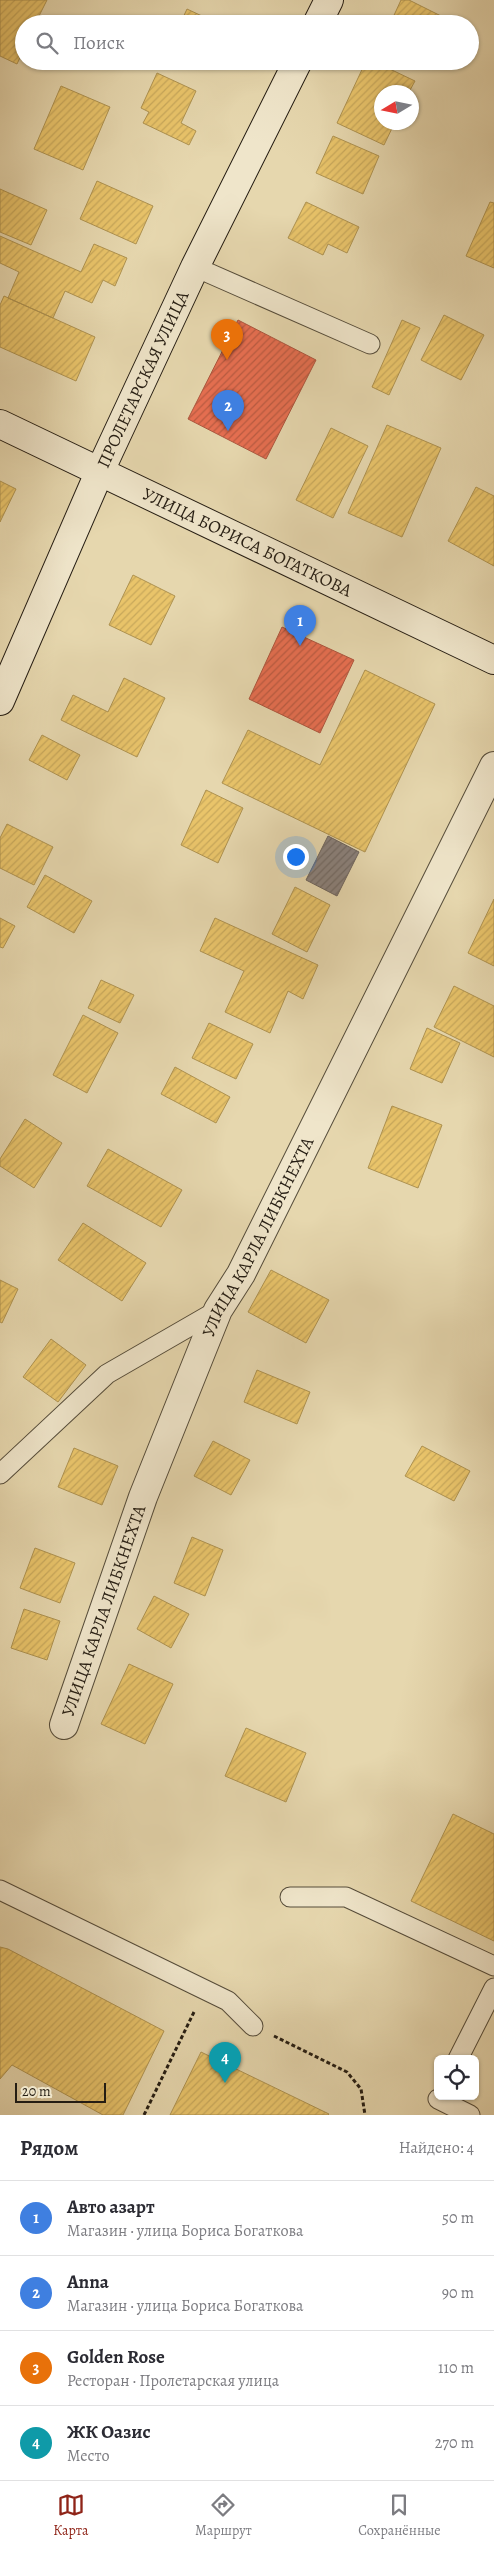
<!DOCTYPE html>
<html lang="ru">
<head>
<meta charset="utf-8">
<style>
  :root { --surface:#fff; --page:#f2f2f3; --text:#2b2b33; --muted:#7c7c81; --line:#e1e1e2; --accent:#8f2418 }
  body { margin:0; font-family:Alegreya,serif; background:var(--page); color:var(--text) }
  .controls { position:absolute; right:15px; bottom:15px; display:grid; overflow:hidden; border-radius:8px; box-shadow:0 1px 4px #0004 }
  .controls button { width:45px; height:45px; display:grid; place-items:center; padding:0; border:0; border-bottom:1px solid var(--line); background:var(--surface); color:var(--text); font:25px sans-serif }
  .compass { position:absolute; left:374px; top:85px; width:45px; height:45px; border-radius:50%; background:var(--surface); box-shadow:0 1px 4px #0004; rotate:260deg }
  .scale { position:absolute; left:15px; bottom:12px; width:91px; box-sizing:border-box; padding-left:5px; border:2px solid #251d13; border-top:0; font-size:14px; line-height:18px; white-space:nowrap; color:#251d13; -webkit-text-stroke:4px #efe5ca; paint-order:stroke }
  .you { position:absolute; left:295px; top:856px; width:18px; height:18px; margin:-12px; border:4px solid #fff; border-radius:50%; background:#1a73e8; box-shadow:0 0 0 8px #1a73e833 }
  .badge { display:grid; place-items:center; width:32px; height:32px; border-radius:50%; background:var(--accent); color:#fff; font-size:16px; font-weight:700 }
  .pin { position:absolute; translate:-50% -41px; filter:drop-shadow(0 1px 2px #0008) }
  .pin::after { content:''; position:absolute; top:26px; width:18px; height:15px; background:inherit; clip-path:polygon(0 0,100% 0,50% 100%) }
  .list { margin:0; padding:0; list-style:none }
  h2 { display:flex; justify-content:space-between; align-items:center; height:65px; margin:0; padding:0 20px; font-size:21px }
  h2 small { font-size:16px; font-weight:400; color:var(--muted) }
  .list li { display:grid; grid-template-columns:32px 1fr auto; gap:15px; align-items:center; box-sizing:border-box; height:75px; padding:0 20px; border-top:1px solid var(--line) }
  .list b { display:block; font-size:19px; white-space:nowrap }
  .list p { margin:0; font-size:16px; white-space:nowrap; color:var(--muted) }
  .list em { font-size:16px; font-style:normal; color:var(--muted) }
  .icon { flex:none; width:28px; height:28px; fill:none; stroke:currentColor; stroke-width:2; stroke-linecap:round; stroke-linejoin:round }
  .map { position:relative; flex:none; width:494px; height:2115px; overflow:hidden }
  .search { position:absolute; background:var(--surface); box-shadow:0 1px 4px #0004; left:15px; right:15px; top:15px; height:55px; display:flex; align-items:center; gap:12px; box-sizing:border-box; padding:0 18px; border-radius:28px; color:var(--muted); font-size:19px }
  .sheet { height:365px; background:var(--surface) }
  nav { display:flex; justify-content:space-around; align-items:center; box-sizing:border-box; height:70px; border-top:1px solid var(--line); background:var(--surface); font-size:14px; color:var(--muted) }
  nav a { display:grid; justify-items:center; gap:2px }
  nav .on { color:var(--accent) }
  .map>svg:first-child { display:block }
</style>
</head>
<body>
<div class="map">
<svg width="494" height="2115" viewBox="0 0 494 2115">
  <defs>
    <pattern id="homes-hatch" width="6" height="6" patternUnits="userSpaceOnUse" patternTransform="scale(1.25)"><rect width="6" height="6" fill="#e9c46a"/><path d="M-1 1l2-2M0 6l6-6M5 7l2-2" fill="none" stroke="#c8a85b"/></pattern>
    <pattern id="shops-hatch" width="6" height="6" patternUnits="userSpaceOnUse" patternTransform="scale(1.25)"><rect width="6" height="6" fill="#e76f51"/><path d="M-1 1l2-2M0 6l6-6M5 7l2-2" fill="none" stroke="#bb5b42"/></pattern>
    <pattern id="industry-hatch" width="6" height="6" patternUnits="userSpaceOnUse" patternTransform="scale(1.25)"><rect width="6" height="6" fill="#8a817c"/><path d="M-1 1l2-2M0 6l6-6M5 7l2-2" fill="none" stroke="#716964"/></pattern>
  </defs>
  <rect width="100%" height="100%" fill="#e6d7ae"/>
  <filter id="stains"><feTurbulence type="fractalNoise" baseFrequency=".004" numOctaves="4"/><feColorMatrix values="0 0 0 0 .2 0 0 0 0 .09 0 0 0 0 .02 0 0 0 .5 -.17"/></filter>
  <radialGradient id="worn" r=".72"><stop offset=".6" stop-color="#630" stop-opacity="0"/><stop offset="1" stop-color="#630" stop-opacity=".3"/></radialGradient>
  <path fill="url(#homes-hatch)" stroke="#ae9250" d="M0 0H47L35 24H24V49L17 64 0 56Z
    M401 0H409L443 17 440 24H390Z
    M187 9 219 24H180Z
    M366 61H373L415 81 409 92H382V122H395L384 145 337 123Z
    M157 73 196 91 181 123 196 131 189 145 143 123 149 112 141 108Z
    M61 86 110 107 83 170 34 149Z
    M333 136 379 156 363 194 316 173Z
    M97 181 153 206 136 244 80 219Z
    M0 189 47 210 31 245 0 232Z
    M306 202 359 227 347 253 328 244 323 255 288 238Z
    M490 202 494 203V268L466 256Z
    M0 236 81 272 94 244 127 258 115 286 103 280 92 303 65 291 53 318 8 298 19 272 0 263Z
    M4 296 95 337 76 381 0 347V305Z
    M444 315 484 335 461 380 421 360Z
    M402 320 420 328 389 395 372 387Z
    M387 425 441 448 402 537 348 513Z
    M331 428 368 446 333 518 296 500Z
    M0 481 16 489 0 522Z
    M476 487 494 496V566L448 541Z
    M133 575 175 596 151 645 109 625Z
    M365 670 435 704 365 852 222 783 248 730 320 765Z
    M124 678 165 698 137 757 61 720 73 695 108 712Z
    M42 735 80 755 67 780 29 760Z
    M206 790 243 808 218 863 181 845Z
    M7 824 53 847 34 885 0 868V838Z
    M45 875 92 901 74 933 27 907Z
    M295 887 330 905 307 952 272 934Z
    M494 899V966L468 953Z
    M0 918 15 926 3 948 0 947Z
    M215 918 318 965 303 999 288 991 270 1033 225 1012 244 971 200 951Z
    M101 980 134 995 120 1023 88 1008Z
    M454 986 494 1006V1057L434 1027Z
    M83 1015 118 1033 87 1093 53 1075Z
    M209 1023 253 1044 236 1079 192 1058Z
    M427 1028 460 1043 442 1083 410 1069Z
    M175 1067 230 1097 216 1123 161 1094Z
    M392 1106 442 1125 418 1188 368 1168Z
    M25 1119 62 1143 34 1188 0 1166V1159Z
    M108 1149 182 1190 161 1227 87 1186Z
    M83 1223 146 1263 122 1301 58 1260Z
    M271 1270 329 1300 306 1343 248 1312Z
    M0 1280 18 1289 2 1323 0 1322Z
    M51 1339 86 1365 58 1402 23 1377Z
    M257 1370 310 1392 297 1424 244 1402Z
    M213 1441 250 1460 231 1495 194 1476Z
    M422 1446 470 1471 454 1501 405 1476Z
    M74 1448 118 1466 102 1505 58 1487Z
    M192 1537 223 1550 205 1596 174 1583Z
    M35 1548 75 1563 60 1603 20 1588Z
    M154 1596 189 1614 171 1648 137 1629Z
    M24 1609 60 1621 47 1660 11 1648Z
    M129 1664 173 1684 145 1744 101 1724Z
    M246 1728 306 1753 286 1802 225 1776Z
    M453 1814 494 1834V1941L411 1901Z
    M0 1947 8 1949 164 2031 123 2115H103L12 2065 0 2079Z
    M201 2052 329 2114 328 2115H170Z"/>
  <path fill="url(#shops-hatch)" stroke="#ad563e" d="M238 320 316 360 266 459 188 419Z
    M282 627 354 660 320 733 249 699Z"/>
  <path fill="url(#industry-hatch)" stroke="#6c635c" d="M328 836 359 852 337 896 306 880Z"/>
  <g fill="none" stroke-linecap="round" stroke-linejoin="round">
    <g stroke="#554c3a" stroke-width="21">
      <path id="lane" d="M195 267 370 344
        M0 1474 107 1374 218 1310
        M0 1890 228 2001 253 2026
        M290 1897H346L494 1966
        M458 2059 494 1988
        M438 2099 470 2115"/>
    </g>
    <g stroke="#554c3a" stroke-width="30">
      <g id="street">
        <path id="s1" d="M64 1725 143 1497 218 1310 241 1274 494 766"/>
      </g>
    </g>
    <g stroke="#251d13" stroke-width="30">
      <g id="secondary">
        <path d="M317 24 329 0"/>
        <path id="s2" d="M0 424 494 660"/>
        <path id="s3" d="M0 701 99 473 195 267 298 61"/>
      </g>
    </g>
    <path stroke="#251d13" stroke-width="3" stroke-dasharray="4 2.5" stroke-linecap="butt" d="M274 2036 347 2072 361 2089 365 2115
      M144 2115 194 2012"/>
    <use href="#lane" stroke="#efe5ca" stroke-width="19"/>
    <use href="#street" stroke="#efe5ca" stroke-width="28"/>
    <use href="#secondary" stroke="#efe5ca" stroke-width="28"/>
  </g>
  <g text-anchor="middle" dominant-baseline="central" stroke-width="5" stroke-linejoin="round" paint-order="stroke">
    <g font-size="18" fill="#251d13" stroke="#efe5ca">
      <text stroke="none"><textPath href="#s3" startOffset="352">ПРОЛЕТАРСКАЯ УЛИЦА</textPath></text>
      <text stroke="none"><textPath href="#s2" startOffset="274">УЛИЦА БОРИСА БОГАТКОВА</textPath></text>
      <text stroke="none"><textPath href="#s1" startOffset="526">УЛИЦА КАРЛА ЛИБКНЕХТА</textPath></text>
      <text stroke="none"><textPath href="#s1" startOffset="121">УЛИЦА КАРЛА ЛИБКНЕХТА</textPath></text>
    </g>
  </g>
  <rect width="100%" height="100%" filter="url(#stains)"/>
  <rect width="100%" height="100%" fill="url(#worn)"/>
</svg>
<div class="controls">
<button><svg class="icon" aria-label="locate" viewBox="0 0 24 24"><circle cx="12" cy="12" r="6"/><path d="M12 2v4M12 18v4M2 12h4M18 12h4"/></svg></button>
</div>
<svg class="compass" viewBox="-18 -18 36 36"><path d="M0-13l5 13h-10z" fill="#e53935"/><path d="M0 13l5-13h-10z" fill="#7c7c81"/></svg>
<div class="scale">20 m</div>
<div class="you"></div>
<div class="pin badge" style="left:300px;top:646px;background:#3f7fe0">1</div>
<div class="pin badge" style="left:228px;top:431px;background:#3f7fe0">2</div>
<div class="pin badge" style="left:227px;top:360px;background:#e8710a">3</div>
<div class="pin badge" style="left:225px;top:2083px;background:#0f9aa8">4</div>
<div class="search"><svg class="icon" aria-label="search" viewBox="0 0 24 24"><circle cx="10" cy="10" r="6"/><path d="M15 15l6 6"/></svg>Поиск</div>
</div>
<section class="sheet">
<h2>Рядом<small>Найдено: 4</small></h2>
<ul class="list">
<li><span class="badge" style="background:#3f7fe0">1</span><div><b>Авто азарт</b><p>Магазин · улица Бориса Богаткова</p></div><em>50 m</em></li>
<li><span class="badge" style="background:#3f7fe0">2</span><div><b>Anna</b><p>Магазин · улица Бориса Богаткова</p></div><em>90 m</em></li>
<li><span class="badge" style="background:#e8710a">3</span><div><b>Golden Rose</b><p>Ресторан · Пролетарская улица</p></div><em>110 m</em></li>
<li><span class="badge" style="background:#0f9aa8">4</span><div><b>ЖК Оазис</b><p>Место</p></div><em>270 m</em></li>
</ul>
</section>
<nav>
<a class="on"><svg class="icon" aria-label="map" viewBox="0 0 24 24"><path d="M3 6l6-2 6 2 6-2v14l-6 2-6-2-6 2zM9 4v14M15 6v14"/></svg>Карта</a>
<a><svg class="icon" aria-label="directions" viewBox="0 0 24 24"><path d="M12 3l9 9-9 9-9-9zM9 14v-3h6M13 9l2 2-2 2"/></svg>Маршрут</a>
<a><svg class="icon" aria-label="saved" viewBox="0 0 24 24"><path d="M7 4h10v16l-5-4-5 4z"/></svg>Сохранённые</a>
</nav>
</body>
</html>
